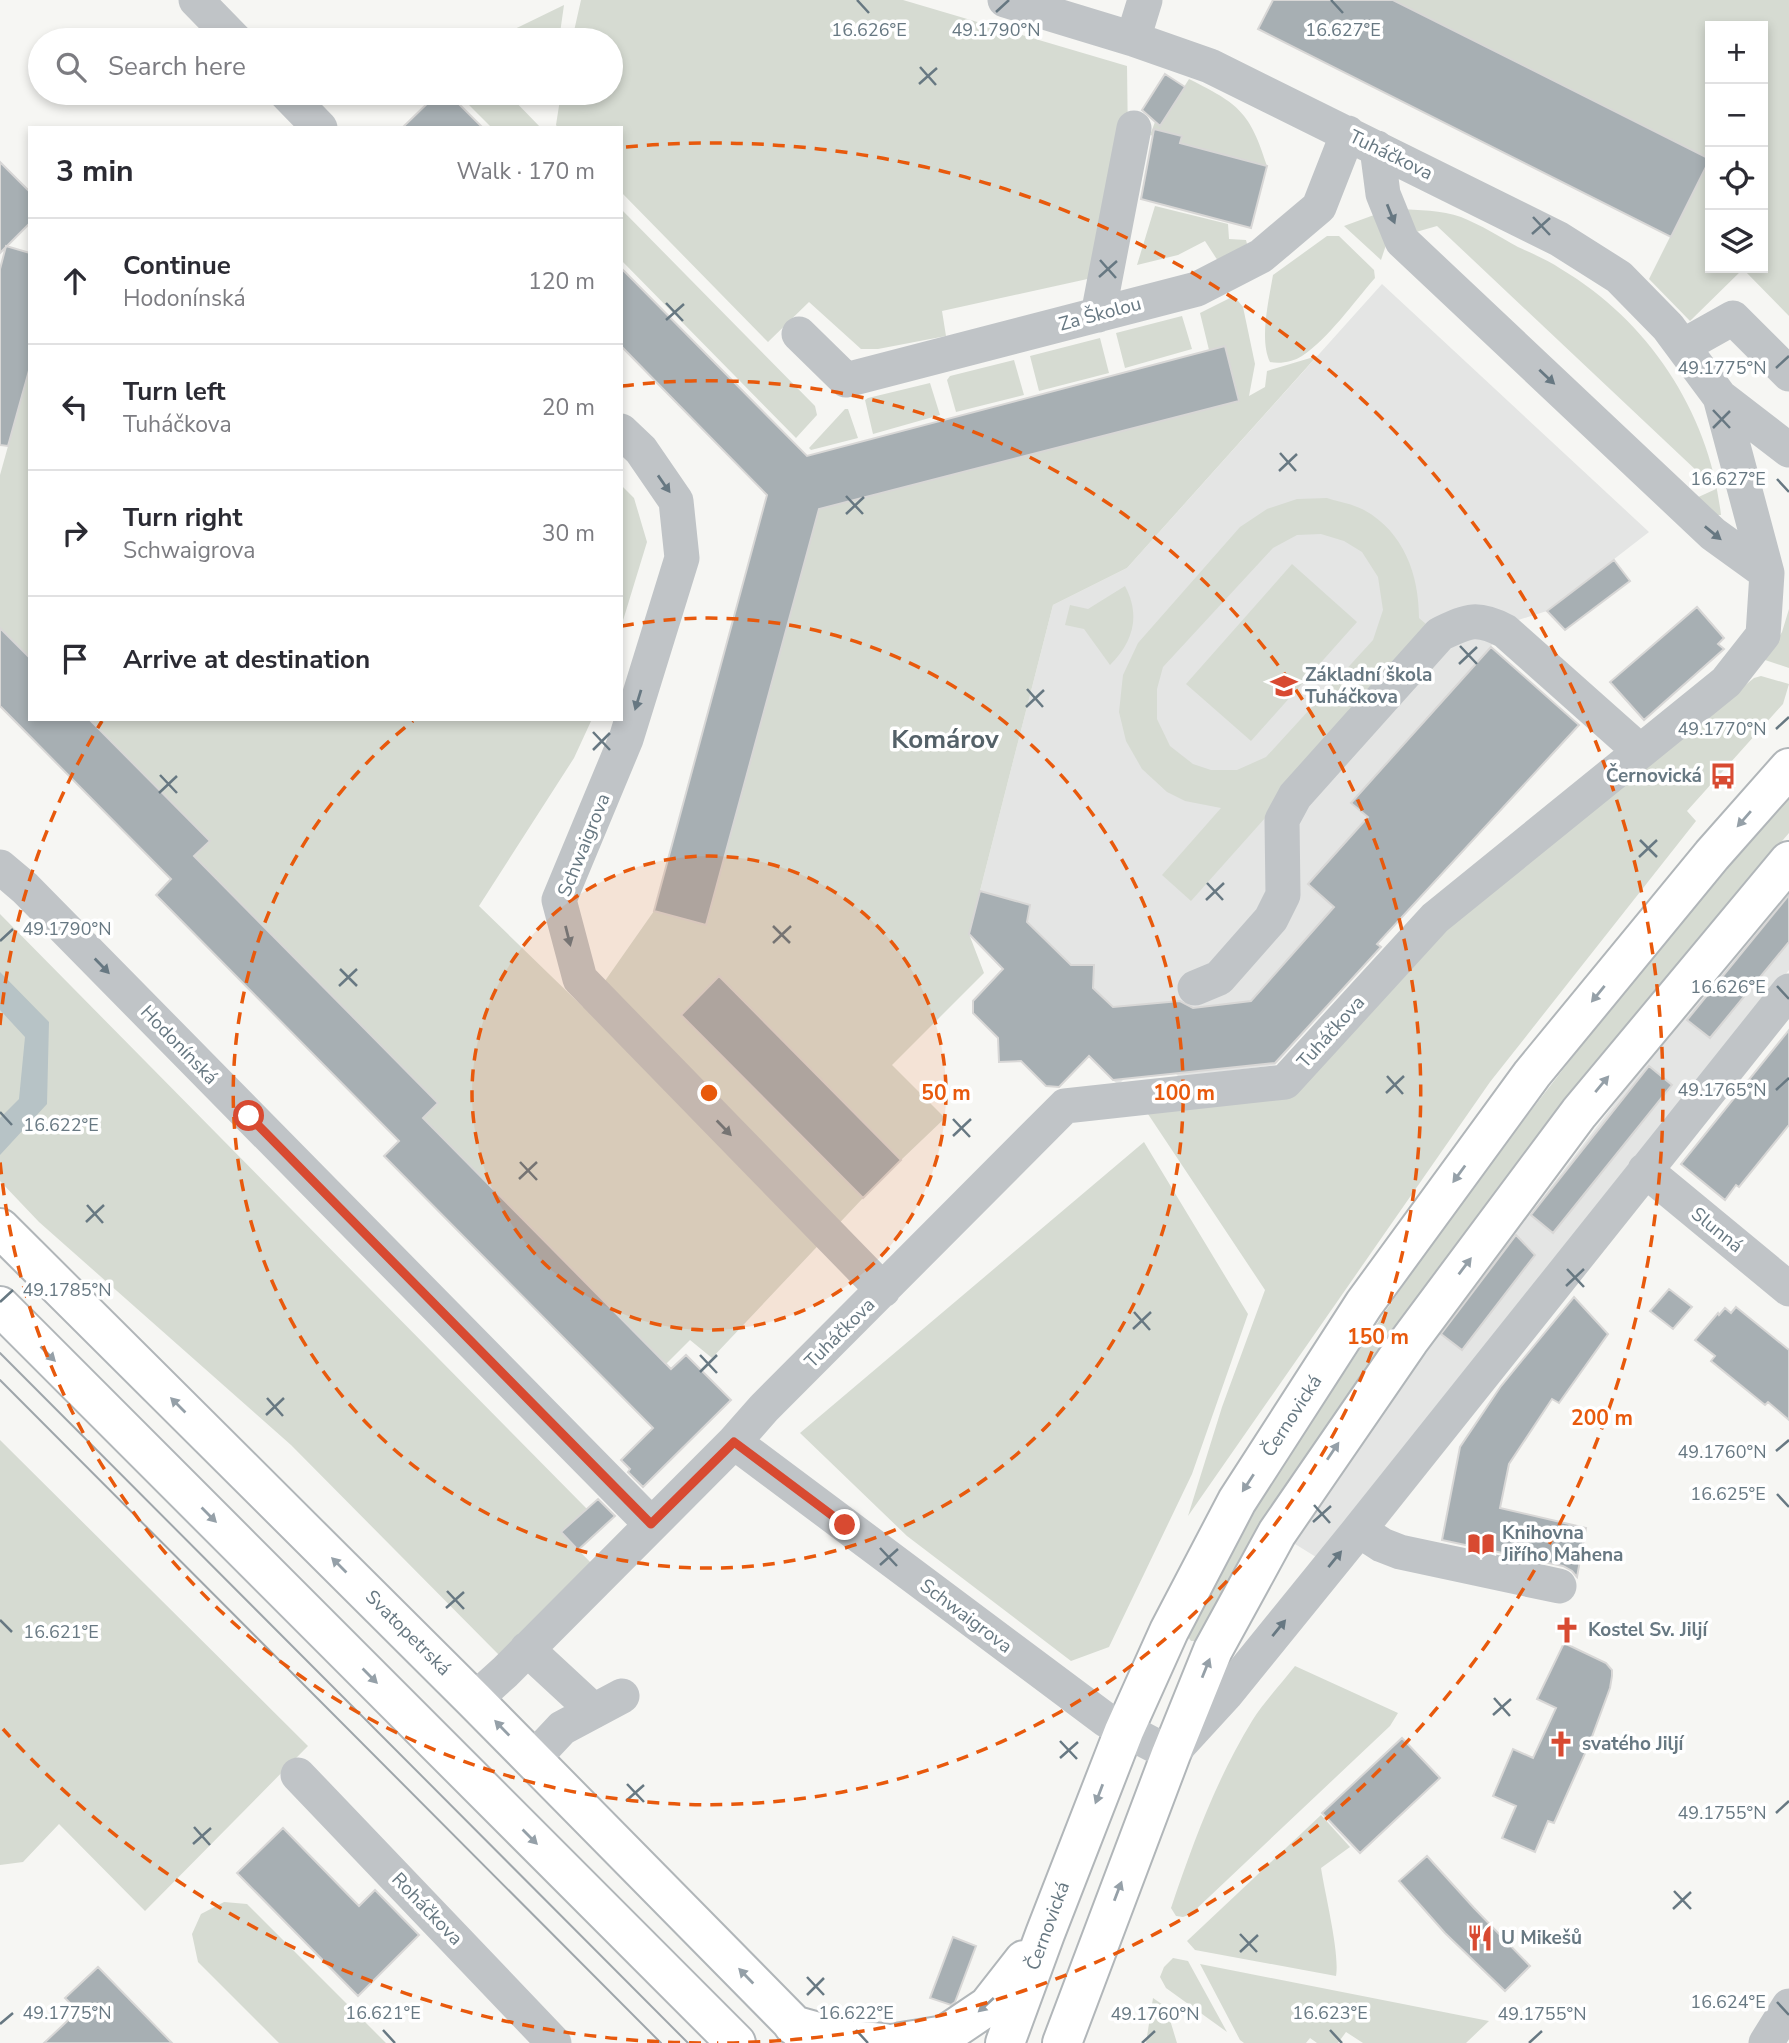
<!DOCTYPE html>
<html lang="en">
<head>
<meta charset="utf-8">
<style>
  :root { --surface:#fff; --page:#f7f7f7; --text:#2b2b33; --muted:#7c7c81; --line:#e1e1e2 }
  body { margin:0; font-family:"Nunito Sans",sans-serif; background:var(--page); color:var(--text) }
  .controls { position:absolute; right:21px; top:21px; display:grid; overflow:hidden; border-radius:0px; box-shadow:0 4px 10px #0003 }
  .controls button { width:63px; height:63px; display:grid; place-items:center; padding:0; border:0; border-bottom:2px solid var(--line); background:var(--surface); color:var(--text); font:35px sans-serif }
  .stop { position:absolute; width:21px; height:21px; margin:-16px; border:5px solid #d84a31; border-radius:50%; background:#fff }
  .stop.end { background:#d84a31; border-color:#fff; box-shadow:0 2px 7px #0008 }
  .list { margin:0; padding:0; list-style:none }
  h2 { display:flex; justify-content:space-between; align-items:center; height:91px; margin:0; padding:0 28px; font-size:30px }
  h2 small { font-size:23px; font-weight:400; color:var(--muted) }
  .list li { display:grid; grid-template-columns:46px 1fr auto; gap:21px; align-items:center; box-sizing:border-box; height:126px; padding:0 28px; border-top:2px solid var(--line) }
  .list b { display:block; font-size:26px; white-space:nowrap }
  .list p { margin:0; font-size:23px; white-space:nowrap; color:var(--muted) }
  .list em { font-size:23px; font-style:normal; color:var(--muted) }
  .icon { flex:none; width:38px; height:38px; fill:none; stroke:currentColor; stroke-width:2; stroke-linecap:round; stroke-linejoin:round }
  .map { position:relative; flex:none; width:1789px; height:2043px; overflow:hidden }
  .search { position:absolute; background:var(--surface); box-shadow:0 4px 10px #0003; left:28px; top:28px; width:595px; height:77px; display:flex; align-items:center; gap:18px; box-sizing:border-box; padding:0 24px; border-radius:38px; color:var(--muted); font-size:26px }
  .panel { position:absolute; background:var(--surface); box-shadow:0 4px 10px #0003; left:28px; top:126px; width:595px; height:595px; border-radius:0px }
  .map>svg:first-child { display:block }
</style>
</head>
<body>
<div class="map">
<svg width="1789" height="2043" viewBox="0 0 1789 2043">
  <rect width="100%" height="100%" fill="#f6f6f3"/>
  <path fill="#e4e5e4" d="M1382 284 1649 532 1547 611 1512 622 1491 646 1579 725 1377 944 1381 947 1275 1065 1179 1077 1176 1074 1124 1079 1118 1085 1089 1056 1059 1087 1046 1086 1021 1061 999 1062 998 1038 973 1013V1001L1003 970 969 934 1053 605 1127 568Z
    M1789 891V970L1316 1557 1295 1544 1389 1400 1440 1332 1683 1014Z"/>
  <path fill="#d6dbd2" fill-rule="evenodd" d="M581 0H903L1127 66 1128 143 1092 278 942 311 946 336 878 349H861L809 302 768 342 621 192V128H558L556 125 561 93H611V40H572Z
    M1393 0H1789V316L1743 269 1690 321 1649 279 1709 159ZM1710 26H1763V268H1710Z
    M564 5 559 40H492Z
    M1189 79C1239 104 1250 112 1267 166L1180 143 1182 136 1162 138 1150 135 1155 122 1160 125Z
    M457 93H507L541 128H492Z
    M1155 206 1228 224 1229 239 1246 240 1247 244 1218 261 1205 241 1178 255 1137 265Z
    M621 209 815 406 817 415 796 438 621 260Z
    M1398 209C1418 210 1442 210 1461 217 1481 225 1500 237 1518 247 1533 254 1548 260 1561 269 1649 321 1710 414 1721 515H1712L1694 499 1716 489 1437 226 1409 234Z
    M1374 215 1388 239 1381 260 1344 226Z
    M1327 236H1339L1374 270 1375 278C1353 303 1329 338 1302 356 1293 362 1280 364 1270 362 1259 340 1269 299 1273 275Z
    M1234 296 1243 307 1255 364 1249 396 1265 387 1267 371 1317 356 1127 568 1053 605 969 934 984 973 892 1065 945 1118 901 1160 719 976 681 1015 863 1198 712 1358 690 1340 666 1364 423 1118 438 1103 194 857 210 841 90 719H592L574 758 479 906 583 1007 600 988 654 911 706 925 819 509 1225 346 1209 350 1200 313Z
    M1182 316 1192 349 1125 368 1116 333Z
    M1100 338 1109 373 1039 391 1030 356Z
    M1014 360 1024 395 956 412 947 380 950 376Z
    M30 367V658L0 628V475Z
    M930 383 940 415 873 434 865 400 868 398Z
    M845 409H848L858 438 811 450 809 448Z
    M621 485 634 498 647 542 621 627Z
    M1327 498C1339 502 1353 504 1364 510 1404 532 1419 575 1419 618L1433 630 1191 901 1162 875 1221 808 1185 801 1167 792 1142 769 1126 741 1119 712 1123 675 1138 643 1240 527 1267 509 1297 499ZM1321 534 1344 541 1362 552 1378 577 1383 610 1373 640 1266 757 1237 770H1211L1193 764 1170 746 1157 719V689L1163 667 1273 548 1297 535Z
    M1292 564 1357 622 1251 741 1186 684Z
    M1125 586C1141 616 1133 642 1110 665L1084 629 1065 625 1070 605 1088 609Z
    M1789 609V668L1765 660 1782 632Z
    M1761 676 1789 684 1783 704 1687 811 1696 821 1490 1082 1188 1516 1222 1407 1265 1290 1140 1102 1283 1098 1413 955 1754 678Z
    M1789 797V833L1743 886 1400 1323 1281 1493 1247 1548 1198 1641H1191L1188 1637 1189 1630C1204 1600 1218 1570 1235 1541 1269 1480 1311 1422 1350 1364 1482 1164 1632 977 1789 797Z
    M0 914 587 1509 561 1532 591 1563 499 1655 291 1445 39 1222 0 1181Z
    M1144 1142 1248 1314 1192 1474 1109 1647 1071 1661 907 1536 800 1433Z
    M0 1440 308 1746 145 1911 59 1824 23 1862 0 1865Z
    M1295 1666 1398 1713 1390 1726 1191 1914 1183 1917 1176 1916 1171 1908C1193 1843 1216 1780 1252 1721 1264 1702 1281 1684 1295 1666Z
    M1321 1815 1350 1847 1321 1868C1325 1894 1340 1954 1336 1976L1195 1950 1187 1941Z
    M224 1902 247 1904 386 2043H279L198 1962 192 1934 201 1914Z
    M1173 1958 1188 1961 1227 2032 1166 1988 1160 1977 1164 1967Z
    M1200 1964 1489 2021 1466 2043H1363L1346 2032 1338 2043H1317L1310 2038 1306 2043H1244L1240 2040Z
    M1153 1998 1166 2007 1177 2043H1146Z"/>
  <path fill="#b7c3c6" d="M0 972 49 1022 47 1104 0 1155V1118L19 1099 25 1037 0 1010Z"/>
  <path fill="#a7afb3" stroke="#d8d7d6" stroke-width="2" d="M1273 0H1393L1710 159 1671 237 1258 29Z
    M1165 74 1185 87 1160 126 1142 110Z
    M438 93H448L483 128H402Z
    M1154 129 1182 136 1180 143 1267 166 1251 228 1141 199Z
    M0 162 30 192V223L0 253Z
    M6 246 30 253V367L8 446 0 445V269Z
    M621 268 807 456 1225 346 1239 401 819 509 706 925 654 911 767 495 621 346Z
    M1614 560 1630 581 1565 630 1547 611Z
    M1697 607 1724 638 1718 644 1724 649 1644 720 1610 682Z
    M0 628 30 658V719H89L210 841 194 856 438 1103 423 1118 671 1369 686 1355 731 1400 643 1487 628 1472 630 1469 621 1460 653 1428 384 1156 399 1141 156 895 171 879 0 706Z
    M1491 647 1579 725 1377 944 1381 947 1275 1063 1113 1080 1089 1056 1059 1087 1046 1086 1021 1061 999 1062 998 1038 973 1013V1001L1003 969 969 934 980 891 1030 905 1027 922 1071 965H1094L1093 988 1113 1007 1180 1001 1193 1008 1251 1001 1334 907 1308 884 1368 817 1351 803Z
    M1789 895V942L1710 1038 1687 1020Z
    M719 976 901 1160 863 1198 681 1015Z
    M1789 1030V1125L1739 1187 1736 1185 1725 1200 1681 1164Z
    M1649 1066 1672 1085 1553 1233 1531 1215Z
    M1516 1235 1535 1255 1462 1350 1441 1334Z
    M1669 1289 1692 1307 1673 1329 1650 1311Z
    M1574 1297 1608 1334 1559 1403 1552 1399 1509 1464 1500 1508 1586 1528 1577 1577 1572 1571 1563 1566 1442 1540 1460 1447 1501 1386Z
    M1736 1307 1789 1350V1420L1768 1402 1765 1405 1711 1361 1715 1356 1695 1340 1718 1313 1719 1315 1725 1308 1731 1313Z
    M598 1499 615 1516 578 1550 561 1532Z
    M1564 1643 1606 1663 1612 1670V1676L1610 1688 1590 1742 1554 1823 1548 1821 1535 1852 1502 1838 1516 1806 1493 1796 1513 1749 1533 1758 1556 1708 1537 1699Z
    M1402 1738 1440 1778 1360 1853 1322 1813Z
    M283 1828 359 1906 375 1890 419 1935 358 1996 237 1873Z
    M1427 1856 1474 1908 1530 1966 1505 1991 1445 1933 1399 1881Z
    M953 1937 976 1946 955 2002 951 2005 930 1998Z
    M98 1967 172 2043H44L78 2011 65 1998Z"/>
  <g fill="none" stroke-linecap="round" stroke-linejoin="round">
    <g stroke="#b1b6b9" stroke-width="42">
      <path id="major" d="M0 1228 474 1700 812 2043
        M0 1306 736 2043
        M793 2025 847 2040 884 2043
        M896 2043 945 2035 988 2006 1024 1960
        M1005 2043 1045 1934 1124 1731 1169 1631 1237 1501 1364 1304 1532 1074 1712 855 1789 768
        M1062 2043 1171 1754 1213 1650 1277 1533 1409 1341 1579 1113 1789 861"/>
    </g>
    <path stroke="#c0c4c7" stroke-width="35" d="M196 0 235 40
      M1005 0 1133 39 1210 66 1559 239 1619 277 1668 327 1720 397 1789 450
      M1133 39 1145 0
      M286 93 320 128
      M1377 148 1383 194 1402 241 1713 534 1767 573
      M1098 315 1134 128
      M799 334 846 380 1197 289 1261 256 1319 207 1348 133
      M1683 346 1733 318 1789 374
      M621 431 641 450 676 501 682 558 626 739 559 900 580 979 883 1290
      M0 867 25 888 651 1524
      M1195 988 1219 978 1271 919 1283 895 1282 820 1295 796 1440 634C1468 621 1476 616 1505 631L1640 751
      M1645 1170 1789 1289
      M734 1442 1106 1720 1171 1754 1226 1694 1359 1530
      M1559 1586 1400 1552 1382 1545 1359 1530 1789 991
      M527 1649 594 1711
      M474 1700 505 1672 734 1442 764 1408 1065 1106 1285 1082 1435 918 1726 682 1763 635 1767 573 1720 397
      M533 1759 562 1728 622 1696
      M298 1775 554 2043
      M1766 2043 1789 2006"/>
    <use href="#major" stroke="#fff" stroke-width="38"/>
    <path stroke="#9fa6ab" stroke-width="2" d="M0 1353 688 2043
      M0 1380 661 2043"/>
  </g>
  <defs><path id="oneway-solid" d="M-6-.8H1V-3.2L6.5 0L1 3.2V.8H-6Z" transform="scale(1.75)"/></defs>
  <g fill="#677882">
    <use href="#oneway-solid" transform="translate(1391 214) rotate(68)"/>
    <use href="#oneway-solid" transform="translate(1547 377) rotate(43)"/>
    <use href="#oneway-solid" transform="translate(664 484) rotate(55)"/>
    <use href="#oneway-solid" transform="translate(1713 533) rotate(39)"/>
    <use href="#oneway-solid" transform="translate(638 700) rotate(107)"/>
    <use href="#oneway-solid" transform="translate(568 936) rotate(76)"/>
    <use href="#oneway-solid" transform="translate(102 966) rotate(46)"/>
    <use href="#oneway-solid" transform="translate(724 1128) rotate(46)"/>
    <use href="#oneway-solid" transform="translate(1335 1559) rotate(-51)"/>
    <use href="#oneway-solid" transform="translate(1279 1628) rotate(-51)"/>
  </g>
  <g fill="#95a0a8">
    <use href="#oneway-solid" transform="translate(1744 819) rotate(131)"/>
    <use href="#oneway-solid" transform="translate(1598 994) rotate(129)"/>
    <use href="#oneway-solid" transform="translate(1602 1084) rotate(-50)"/>
    <use href="#oneway-solid" transform="translate(1459 1174) rotate(126)"/>
    <use href="#oneway-solid" transform="translate(1465 1266) rotate(-53)"/>
    <use href="#oneway-solid" transform="translate(48 1354) rotate(45)"/>
    <use href="#oneway-solid" transform="translate(178 1405) rotate(-135)"/>
    <use href="#oneway-solid" transform="translate(1333 1451) rotate(-56)"/>
    <use href="#oneway-solid" transform="translate(1248 1483) rotate(123)"/>
    <use href="#oneway-solid" transform="translate(209 1515) rotate(45)"/>
    <use href="#oneway-solid" transform="translate(339 1565) rotate(-135)"/>
    <use href="#oneway-solid" transform="translate(1206 1668) rotate(-68)"/>
    <use href="#oneway-solid" transform="translate(370 1676) rotate(45)"/>
    <use href="#oneway-solid" transform="translate(502 1728) rotate(-134)"/>
    <use href="#oneway-solid" transform="translate(1099 1794) rotate(111)"/>
    <use href="#oneway-solid" transform="translate(530 1837) rotate(45)"/>
    <use href="#oneway-solid" transform="translate(1118 1891) rotate(-69)"/>
    <use href="#oneway-solid" transform="translate(746 1976) rotate(-134)"/>
    <use href="#oneway-solid" transform="translate(986 2005) rotate(138)"/>
  </g>
  <g fill="none" stroke-linecap="round" stroke-linejoin="round">
    <path stroke="#d84a31" stroke-width="9" d="M249 1116 651 1524 734 1442 845 1525"/>
  </g>
  <path fill="none" stroke="#677882" stroke-width="2.5" d="M857 0 869 13M1331 0 1343 13M996 12 1009 0M920 67 936 85M919 84 937 68M1533 217 1550 235M1532 234 1550 218M1100 260 1116 278M1099 277 1117 261M666 303 683 321M666 320 684 304M1776 368 1789 356M1713 410 1730 428M1713 428 1730 411M1280 453 1296 471M1279 471 1297 454M1777 479 1789 492M846 496 863 514M846 514 864 497M1460 646 1477 664M1459 664 1477 647M1027 689 1043 707M1026 707 1044 690M1776 729 1789 717M593 732 610 750M593 750 610 733M160 775 177 793M159 793 177 776M1640 840 1657 857M1639 857 1657 840M1207 883 1223 900M1206 900 1224 883M773 926 790 943M0 941 13 929M773 943 791 926M340 969 357 986M339 986 357 969M1777 986 1789 999M1387 1076 1403 1094M1776 1090 1789 1078M1386 1093 1404 1076M0 1112 12 1125M953 1119 970 1137M953 1136 971 1119M520 1162 537 1180M519 1179 537 1162M87 1205 103 1223M86 1222 104 1205M1567 1269 1584 1287M1566 1286 1584 1269M0 1302 13 1290M1134 1312 1150 1330M1133 1329 1151 1312M700 1355 717 1373M700 1372 717 1355M267 1398 283 1416M266 1415 284 1398M1776 1451 1789 1440M1777 1494 1789 1507M1314 1505 1330 1523M1313 1522 1331 1506M880 1548 897 1566M880 1565 898 1549M447 1591 464 1609M446 1608 464 1592M0 1620 12 1632M1494 1698 1510 1716M1493 1715 1511 1699M1060 1741 1077 1759M1060 1758 1078 1742M627 1784 644 1802M626 1801 644 1785M1776 1813 1789 1801M194 1827 210 1845M193 1844 211 1828M1674 1891 1691 1909M1673 1909 1691 1892M1240 1934 1257 1952M1240 1952 1258 1935M807 1977 824 1995M807 1995 824 1978M1777 2002 1789 2015M0 2024 13 2013M383 2030 395 2043M856 2030 868 2043M1330 2030 1342 2043M1142 2043 1155 2031M1529 2043 1542 2031"/>
  <circle cx="709" cy="1093" r="237" fill="#e8590c" fill-opacity=".12"/>
  <g fill="none" stroke="#e8590c" stroke-width="3.5" stroke-dasharray="12 9">
    <circle cx="709" cy="1093" r="237"/>
    <path d="M622 626A475 475 0 1 1 413 721"/>
    <path d="M0 1025A712 712 0 0 1 102 721M622 386A712 712 0 1 1 0 1161"/>
    <path d="M701 2043A950 950 0 0 1 3 1729M626 147A950 950 0 1 1 717 2043"/>
  </g>
  <defs>
    <g id="school-bare" transform="scale(2.1)"><path d="M0-5L7-2L0 1L-7-2ZM-4 1L0 2.5L4 1V4Q0 6-4 4Z" fill="#d84a31" stroke="#fff" stroke-width="2.5" paint-order="stroke"/></g>
    <g id="bus-bare" transform="scale(2.1)"><path d="M-5-6H5V4H4V6H2V4H-2V6H-4V4H-5ZM-3.5-4V0h7V-4ZM-3.5 1.2v1.5H-2V1.2ZM2 1.2v1.5H3.5V1.2Z" fill="#d84a31" stroke="#fff" stroke-width="2.5" paint-order="stroke"/></g>
    <g id="library-bare" transform="scale(2.1)"><path d="M-6-4Q-3-5.5-.7-3.5V5Q-3 3-6 4ZM6-4Q3-5.5 .7-3.5V5Q3 3 6 4Z" fill="#d84a31" stroke="#fff" stroke-width="2.5" paint-order="stroke"/></g>
    <g id="church-bare" transform="scale(2.1)"><path d="M-1.2-6h2.4v3.5h3.3v2.4h-3.3V6h-2.4V-.1h-3.3v-2.4h3.3Z" fill="#d84a31" stroke="#fff" stroke-width="2.5" paint-order="stroke"/></g>
    <g id="restaurant-bare" transform="scale(2.1)"><path d="M-5-6h1v4h1v-4h1v4h1v-4h1v5L-1.5 .5V6h-2V.5L-5-1ZM5-6V6H3V1.5H1.5Q1.5-4 5-6Z" fill="#d84a31" stroke="#fff" stroke-width="2.5" paint-order="stroke"/></g>
  </defs>
  <g fill-rule="evenodd">
    <use href="#school-bare" x="1284" y="686"/>
    <use href="#bus-bare" x="1723" y="776"/>
    <use href="#library-bare" x="1481" y="1544"/>
    <use href="#church-bare" x="1567" y="1630"/>
    <use href="#church-bare" x="1561" y="1744"/>
    <use href="#restaurant-bare" x="1480" y="1938"/>
  </g>
  <g text-anchor="middle" dominant-baseline="central" stroke-width="7" stroke-linejoin="round" paint-order="stroke">
    <g font-size="19" fill="#677882" stroke="#fff">
      <text transform="translate(1391 155) rotate(26)">Tuháčkova</text>
      <text transform="translate(1100 314) rotate(-15)">Za Školou</text>
      <text transform="translate(584 845) rotate(-68)">Schwaigrova</text>
      <text transform="translate(1331 1032) rotate(-48)">Tuháčkova</text>
      <text transform="translate(179 1045) rotate(46)">Hodonínská</text>
      <text transform="translate(1717 1230) rotate(39)">Slunná</text>
      <text transform="translate(840 1333) rotate(-45)">Tuháčkova</text>
      <text transform="translate(1292 1416) rotate(-57)">Černovická</text>
      <text transform="translate(966 1616) rotate(37)">Schwaigrova</text>
      <text transform="translate(408 1633) rotate(45)">Svatopetrská</text>
      <text transform="translate(427 1909) rotate(46)">Roháčkova</text>
      <text transform="translate(1048 1926) rotate(-70)">Černovická</text>
    </g>
    <g font-size="19" font-weight="bold" fill="#677882" stroke="#fff" text-anchor="start">
      <text x="1305" y="675">Základní škola<tspan x="1305" dy="22">Tuháčkova</tspan></text>
      <text x="1702" y="776" text-anchor="end">Černovická</text>
      <text x="1502" y="1533">Knihovna<tspan x="1502" dy="22">Jiřího Mahena</tspan></text>
      <text x="1588" y="1630">Kostel Sv. Jiljí</text>
      <text x="1582" y="1744">svatého Jiljí</text>
      <text x="1501" y="1938">U Mikešů</text>
    </g>
    <g font-size="26" font-weight="bold" fill="#546168" stroke="#fff">
      <text x="945" y="739">Komárov</text>
    </g>
  </g>
  <g font-size="18" text-anchor="middle" fill="#677882" stroke="#fff" stroke-width="7" stroke-linejoin="round" paint-order="stroke">
    <text x="996" y="36">49.1790°N</text>
    <text x="869" y="36">16.626°E</text>
    <text x="1343" y="36">16.627°E</text>
    <text x="1722" y="374">49.1775°N</text>
    <text x="1728" y="485">16.627°E</text>
    <text x="1722" y="735">49.1770°N</text>
    <text x="67" y="935">49.1790°N</text>
    <text x="1728" y="993">16.626°E</text>
    <text x="1722" y="1096">49.1765°N</text>
    <text x="61" y="1131">16.622°E</text>
    <text x="67" y="1296">49.1785°N</text>
    <text x="1722" y="1458">49.1760°N</text>
    <text x="1728" y="1500">16.625°E</text>
    <text x="61" y="1638">16.621°E</text>
    <text x="1722" y="1819">49.1755°N</text>
    <text x="1728" y="2008">16.624°E</text>
    <text x="67" y="2019">49.1775°N</text>
    <text x="383" y="2019">16.621°E</text>
    <text x="856" y="2019">16.622°E</text>
    <text x="1330" y="2019">16.623°E</text>
    <text x="1155" y="2020">49.1760°N</text>
    <text x="1542" y="2020">49.1755°N</text>
  </g>
  <circle cx="709" cy="1093" r="10" fill="#e8590c" stroke="#fff" stroke-width="3.5"/>
  <g font-size="21" text-anchor="middle" font-weight="bold" fill="#e8590c" stroke="#fff" stroke-width="7" stroke-linejoin="round" paint-order="stroke">
    <text x="946" y="1100">50 m</text>
    <text x="1184" y="1100">100 m</text>
    <text x="1378" y="1344">150 m</text>
    <text x="1602" y="1425">200 m</text>
  </g>
</svg>
<div class="controls">
<button>+</button>
<button>−</button>
<button><svg class="icon" aria-label="locate" viewBox="0 0 24 24"><circle cx="12" cy="12" r="6"/><path d="M12 2v4M12 18v4M2 12h4M18 12h4"/></svg></button>
<button><svg class="icon" aria-label="layers" viewBox="0 0 24 24"><path d="M12 4l9 5-9 5-9-5zM3 14l9 5 9-5"/></svg></button>
</div>
<div class="stop" style="left:249px;top:1116px"></div>
<div class="stop end" style="left:845px;top:1525px"></div>
<div class="search"><svg class="icon" aria-label="search" viewBox="0 0 24 24"><circle cx="10" cy="10" r="6"/><path d="M15 15l6 6"/></svg>Search here</div>
<section class="panel">
<h2>3 min<small>Walk · 170 m</small></h2>
<ul class="list">
<li><svg class="icon" aria-label="ahead" viewBox="0 0 24 24"><path d="M12 20V5M6 11l6-6 6 6"/></svg><div><b>Continue</b><p>Hodonínská</p></div><em>120 m</em></li>
<li><svg class="icon" aria-label="left" viewBox="0 0 24 24"><path d="M17 20v-9H6M10 6l-5 5 5 5"/></svg><div><b>Turn left</b><p>Tuháčkova</p></div><em>20 m</em></li>
<li><svg class="icon" aria-label="right" viewBox="0 0 24 24"><path d="M7 20v-9h11M14 6l5 5-5 5"/></svg><div><b>Turn right</b><p>Schwaigrova</p></div><em>30 m</em></li>
<li><svg class="icon" aria-label="arrive" viewBox="0 0 24 24"><path d="M6 21V4h12l-3 4 3 4H6"/></svg><div><b>Arrive at destination</b></div></li>
</ul>
</section>
</div>
</body>
</html>
